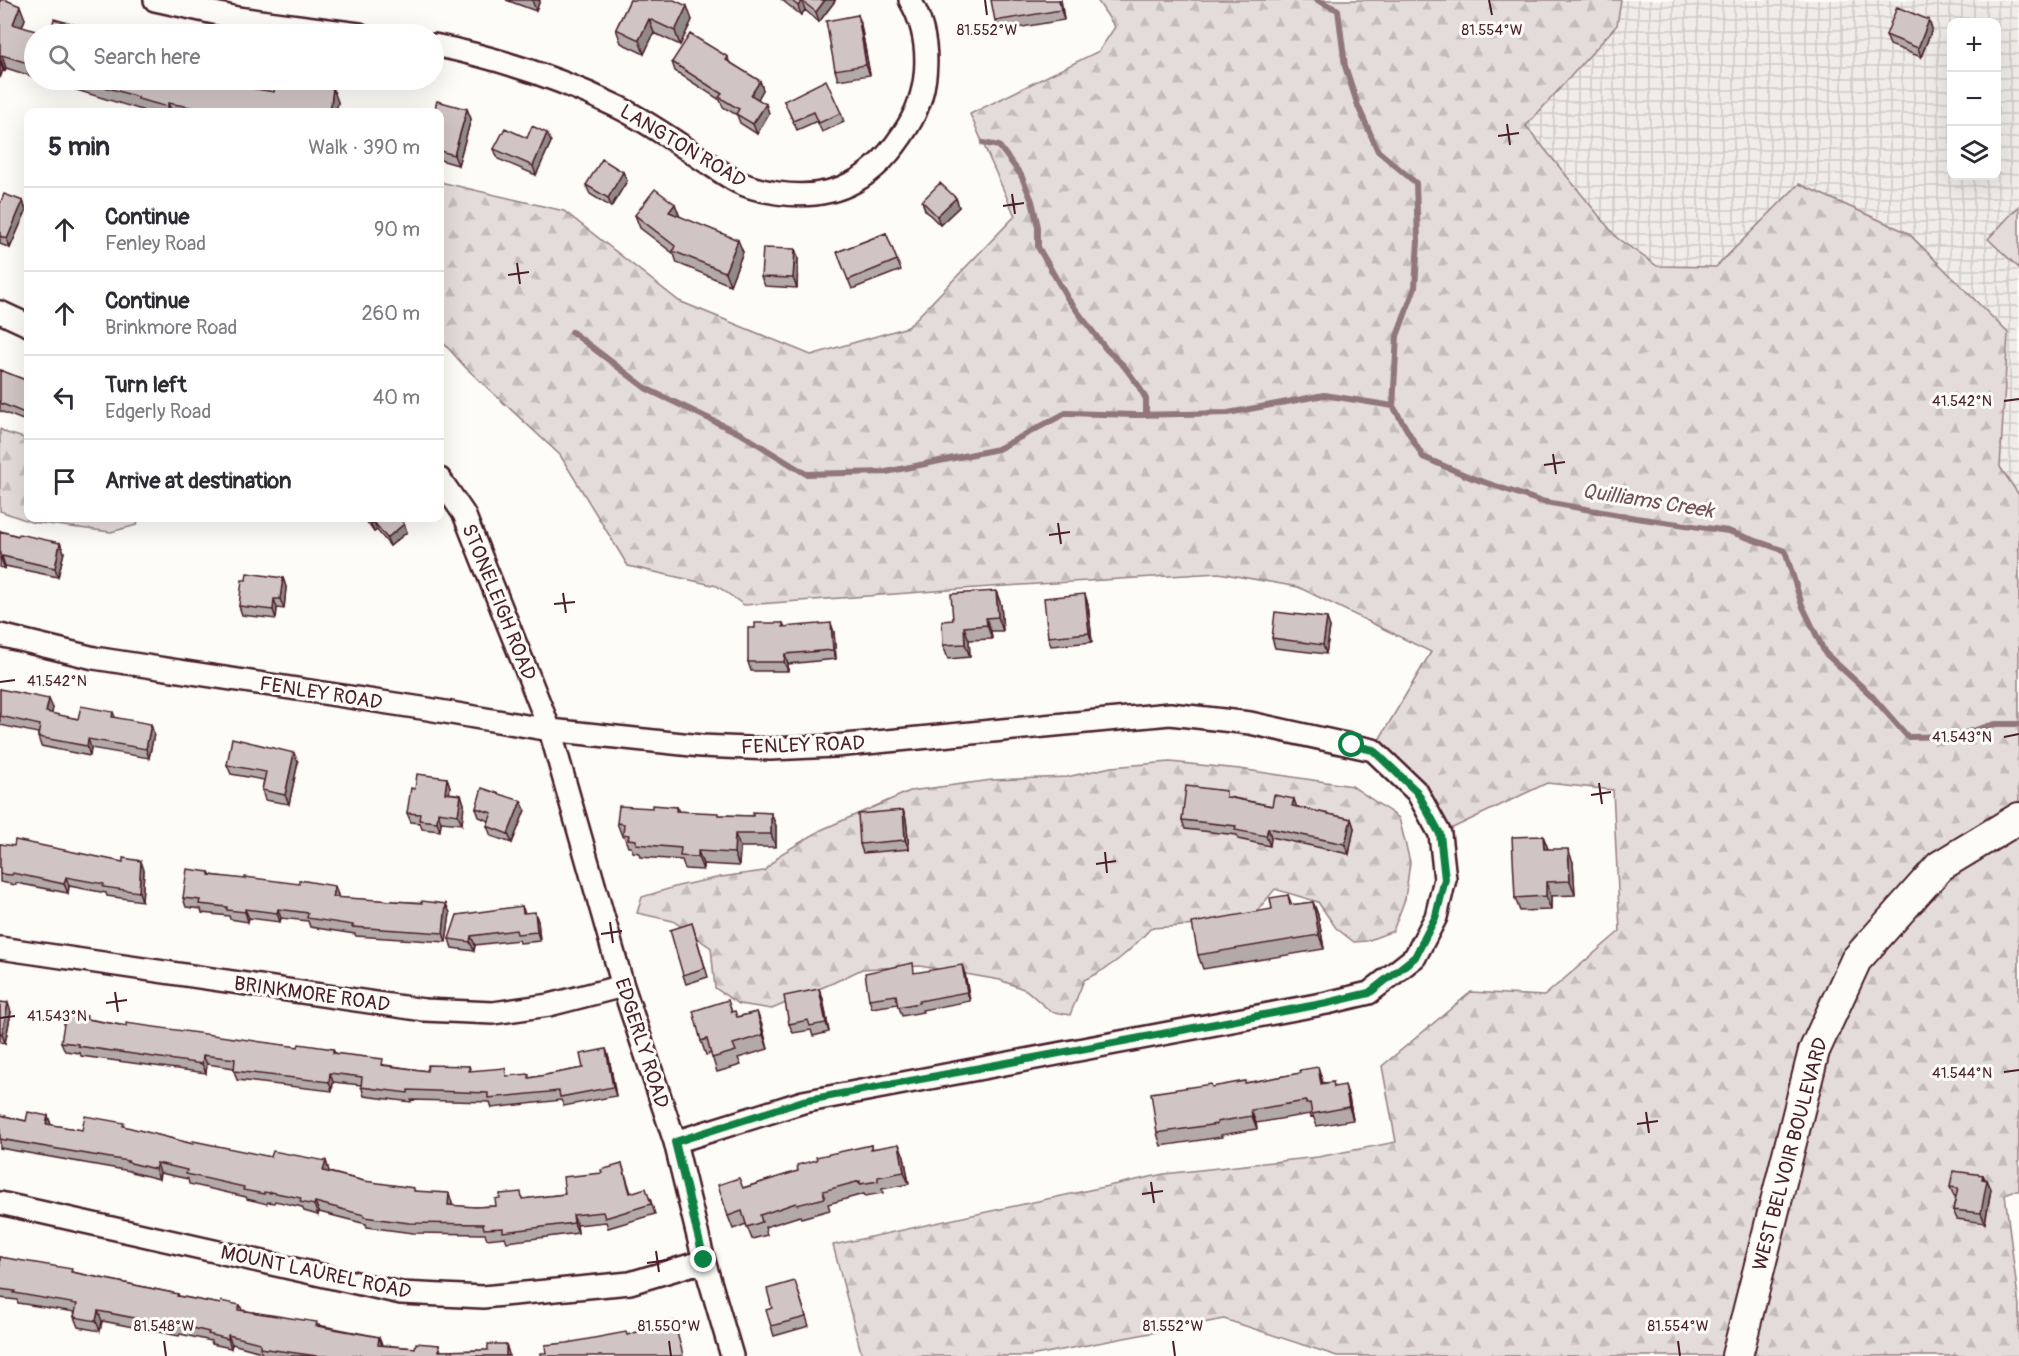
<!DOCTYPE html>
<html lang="en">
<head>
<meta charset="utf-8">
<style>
  :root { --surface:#fff; --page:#f7f7f7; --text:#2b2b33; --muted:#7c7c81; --line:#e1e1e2 }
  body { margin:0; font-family:Pangolin,sans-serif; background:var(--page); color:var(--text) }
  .controls { position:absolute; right:18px; top:18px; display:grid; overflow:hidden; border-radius:12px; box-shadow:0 6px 24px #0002 }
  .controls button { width:54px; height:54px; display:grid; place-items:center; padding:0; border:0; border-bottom:2px solid var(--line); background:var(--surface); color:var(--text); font:30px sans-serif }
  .stop { position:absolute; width:18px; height:18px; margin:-14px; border:4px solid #0b8043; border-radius:50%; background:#fff }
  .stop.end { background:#0b8043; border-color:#fff; box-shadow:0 2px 6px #0008 }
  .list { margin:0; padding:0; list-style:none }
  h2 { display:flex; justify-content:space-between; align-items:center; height:78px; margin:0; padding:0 24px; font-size:26px }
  h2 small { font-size:20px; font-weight:400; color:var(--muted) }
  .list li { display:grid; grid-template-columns:39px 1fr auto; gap:18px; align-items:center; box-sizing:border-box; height:84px; padding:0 24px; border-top:2px solid var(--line) }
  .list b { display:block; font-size:22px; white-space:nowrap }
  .list p { margin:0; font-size:20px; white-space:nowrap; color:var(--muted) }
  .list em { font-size:20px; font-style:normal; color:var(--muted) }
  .icon { flex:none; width:33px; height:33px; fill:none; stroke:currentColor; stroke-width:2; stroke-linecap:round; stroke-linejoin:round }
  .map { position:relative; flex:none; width:2019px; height:1356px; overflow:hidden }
  .search { position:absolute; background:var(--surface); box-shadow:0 6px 24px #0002; left:24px; top:24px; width:420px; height:66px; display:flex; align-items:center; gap:15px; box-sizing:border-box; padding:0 21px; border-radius:33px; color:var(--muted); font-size:22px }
  .panel { position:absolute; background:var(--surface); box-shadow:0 6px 24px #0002; left:24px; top:108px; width:420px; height:414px; border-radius:12px }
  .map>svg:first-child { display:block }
</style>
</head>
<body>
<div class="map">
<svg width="2019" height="1356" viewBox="0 0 2019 1356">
  <defs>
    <pattern id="industrial-grid" width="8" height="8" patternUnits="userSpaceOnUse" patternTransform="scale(1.5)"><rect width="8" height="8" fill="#f0ece8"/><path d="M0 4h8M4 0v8" fill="none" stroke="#cfcac7"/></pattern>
    <pattern id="forest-firs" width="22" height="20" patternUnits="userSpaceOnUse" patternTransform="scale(1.5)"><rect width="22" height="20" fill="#e3dcda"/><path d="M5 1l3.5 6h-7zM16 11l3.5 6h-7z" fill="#c4bcbb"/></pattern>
  </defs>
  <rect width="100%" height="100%" fill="#fdfcf7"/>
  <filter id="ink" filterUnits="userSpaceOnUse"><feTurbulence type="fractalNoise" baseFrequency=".0167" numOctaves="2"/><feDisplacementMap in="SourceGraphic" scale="12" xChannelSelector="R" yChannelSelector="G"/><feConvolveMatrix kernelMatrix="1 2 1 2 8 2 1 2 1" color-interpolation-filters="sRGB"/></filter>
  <g filter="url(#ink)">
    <path fill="url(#industrial-grid)" fill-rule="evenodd" d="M1234 0H2019V778ZM1952 22H1996V176H1952Z"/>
    <path fill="url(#forest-firs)" stroke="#967e82" stroke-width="1.5" d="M1097 0H1621L1617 25 1526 126 1617 238 1657 266 1716 267 1799 184 1908 233 2008 333 2000 467 2019 495V1191H2013L2005 1194 2019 1306V1356H1337L1224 1319 1030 1356H862L833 1245 1164 1174 1318 1157 1396 1142 1382 1066 1471 992 1544 996 1620 931 1613 790 1547 783 1440 834 1373 750 1431 652 1298 587 1219 573 990 587 744 605 717 586 628 566 560 455 466 368 440 339V182L564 211 679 301 811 355 908 327 1015 216 970 114 1099 51 1115 27Z
      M0 429 7 433 28 439V518H139L137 525 111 532 31 522 0 511Z
      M1170 762 1240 769 1352 786 1399 818 1410 862 1405 899 1393 931 1367 941 1354 942 1336 928 1318 902 1275 889 1248 922 1151 928C1129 952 1114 966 1084 980L1070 1015 1050 1011 1026 990 1000 980 920 966 862 969 833 983 772 1009 739 1004 715 988 711 948 673 921 637 913 642 897 678 886 721 877 764 871 781 854 821 830 910 791 992 780 1067 777 1111 767Z"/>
    <path fill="#e3dcda" stroke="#967e82" stroke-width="1.5" d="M2019 206V268L1988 239Z"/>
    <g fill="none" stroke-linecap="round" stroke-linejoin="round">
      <path stroke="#91777b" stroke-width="6" d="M1317 0 1338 10 1345 66 1358 106 1378 151 1416 183 1418 241 1415 287 1397 336 1393 406 1423 457 1472 478 1540 501 1636 518 1728 531 1785 551 1802 605 1825 653 1871 695 1908 737 1955 736 1996 724H2019
        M983 143 999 146 1021 175 1032 201 1038 227V247L1068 299 1106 349 1124 366 1138 385 1146 399V415
        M572 332 647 389 743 435 806 474 886 472 998 449 1066 413 1135 415 1228 413 1324 395 1393 406"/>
      <g stroke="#4a1f2b" stroke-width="26">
        <path id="street" d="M155 0 237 18 359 34
          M434 45C498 58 559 78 618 107 648 122 676 142 703 160 714 167 726 176 738 182 750 188 764 191 777 193 838 202 877 177 908 126 931 88 932 38 910 0
          M0 312 28 325
          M440 479 464 514 550 730 623 986 675 1142 704 1261 732 1356
          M0 635 94 658 428 709 550 730 701 746 770 749 835 746 1170 714 1250 723 1373 750 1417 792 1440 834 1445 879 1436 917 1415 957 1369 993 1327 1003 803 1102 675 1142
          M0 948 424 1010 493 1013 549 1005 623 986
          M0 1203 401 1293 483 1297 630 1283 704 1261"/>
      </g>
      <g stroke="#4a1f2b" stroke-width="34">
        <path id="secondary" d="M1737 1356 1814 1051 1856 960 1940 866 2019 818"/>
      </g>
      <use href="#street" stroke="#fdfcf7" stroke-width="21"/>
      <use href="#secondary" stroke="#fdfcf7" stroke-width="30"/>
    </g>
    <path fill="#b3a9a9" stroke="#4a1f2b" stroke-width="1.5" d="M0 0 25 19 22 27 34 34V77L6 68 5 71 3 70 0 78Z
      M506 0H540L536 11Z
      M630 0 692 20 680 45 654 33 644 54 621 43 616 29Z
      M782 0H835V1L819 22 805 10 801 15Z
      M1061 0 1064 20 998 31 995 21Z
      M858 15 861 25 870 75 838 80 835 70Z
      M1932 29 1921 57 1890 45 1886 35Z
      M728 57 729 62 760 81 763 90 758 99 769 113 757 134 740 123 737 115 723 107 720 100 675 71 672 62Z
      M44 80H167L173 81 240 86 274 92 276 80H299L300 84 338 102 336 112H143L142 110Z
      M784 101 841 113 844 122 822 132 817 121 797 130Z
      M467 109 471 119 458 165 440 160V112Z
      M527 138 551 142 536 175 498 159 494 149Z
      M623 172 627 181 611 207 590 194 586 185Z
      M956 198 959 207 940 225 925 210 922 201Z
      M23 201 26 211 10 248 0 244V204Z
      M675 204 679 216 743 252 730 285 677 263 674 254 640 228 635 215Z
      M886 233 901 270 852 289 837 252Z
      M795 249 798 258 797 288 765 286 761 277Z
      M0 370 28 381V422L0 411Z
      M364 518H400L404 524 407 532 390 546 377 530 374 532Z
      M0 531 18 536 60 543 64 552 58 577 5 566V569L0 567Z
      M283 578 286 587 284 609 277 608 276 619 242 615 239 606 246 580Z
      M996 591 1001 605 1003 631H991L992 639 969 640 970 657 948 659 943 645 953 620Z
      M1088 604 1092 642 1051 646 1048 637Z
      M783 623 785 627 834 632 836 659 788 664V671H751L748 662 755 628Z
      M1330 627 1326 654 1275 648 1272 638Z
      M0 689 53 708 51 714 78 719 113 712 115 717 154 734 149 758 91 748 90 756 41 746 38 737V733L0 725Z
      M298 762 289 804 265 800 262 790 264 780 231 774 227 765Z
      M447 778 450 787 449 793 461 795 464 804 462 824 441 822 440 831 422 829 420 823 411 822 407 813 415 789Z
      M1229 797 1272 806 1297 807 1351 819 1354 828 1349 854 1271 837 1270 846 1238 839 1237 835 1185 829 1182 820Z
      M521 801 525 810 512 843 491 836 487 826 489 821 479 817 476 808Z
      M677 807 679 812 719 815 753 816 771 813 776 826V847H740L739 866 703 864V870L685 869 682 860 640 857 639 853 633 852 631 847H628L624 836H622L617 823Z
      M903 810 906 819 909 849 863 853 860 844Z
      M1543 836 1548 849 1573 862 1575 895 1551 896V910L1520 911 1515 898Z
      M0 844 144 870 142 901 107 896 106 893 69 886 68 893 16 883V885L0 882Z
      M209 872 211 875 338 895V898L446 904 450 913 446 942 356 936 355 934 310 927 308 921 281 918 280 922 249 918 248 922 230 919 229 916 202 913 201 909 186 907 183 898Z
      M1288 895 1292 905 1313 902 1318 915 1324 949 1203 969 1198 955 1272 909Z
      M522 906 525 913 538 921 540 941 520 943 519 940 475 945 474 951 452 948 449 939Z
      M692 923 708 977 686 984 683 975Z
      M916 973 965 974 970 1001 922 1010 923 1012 902 1016 898 1004 872 1008 869 999Z
      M819 989 823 999 829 1032 813 1036 811 1030 793 1033 789 1024Z
      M0 1002 11 1012 5 1043 0 1042Z
      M733 1012 737 1017 757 1012 768 1049 738 1058 741 1065 717 1072 711 1053 706 1055 701 1041Z
      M88 1019 126 1026 298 1047 333 1049 335 1053 385 1065 427 1071 469 1066 471 1071 508 1076 530 1078 583 1068 606 1049 609 1058 616 1096 564 1106 561 1100 492 1108 490 1102 411 1100V1102L364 1096 361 1085 333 1082 332 1091 237 1080 234 1071V1068L207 1064 206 1073 81 1056 80 1053 65 1051 61 1042Z
      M1318 1067 1323 1083 1333 1082 1334 1087 1349 1098 1353 1120 1317 1126 1313 1116 1311 1117 1310 1114 1256 1123 1257 1129 1221 1135 1222 1137 1161 1146 1157 1133 1212 1087 1246 1083 1301 1073Z
      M0 1115 26 1121 48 1116 51 1125 82 1130 126 1127 193 1144 271 1157 326 1161 329 1172 364 1181 415 1191 452 1203V1206L475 1207 496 1206 524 1199 565 1194 602 1173 622 1164 631 1193 650 1198 655 1214 608 1228 606 1222 577 1225 578 1233 507 1242 505 1237 487 1239 485 1234 413 1233 367 1227 366 1224 319 1212 318 1215 304 1211 302 1207 275 1201 274 1203 268 1202 267 1204 247 1199 246 1197 189 1184 188 1179 160 1173 159 1179 131 1172 130 1171 0 1148Z
      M871 1145 872 1148 904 1156 909 1184 882 1189 883 1193 865 1196 864 1194 828 1204 830 1210 801 1218 800 1216 765 1227 767 1235 752 1239 746 1224 733 1229 728 1216 743 1188 798 1171Z
      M1983 1175 1985 1179 1987 1180 1991 1189 1985 1223 1957 1219 1953 1210 1956 1196H1954L1950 1187Z
      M0 1257 178 1294 179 1296 220 1304 240 1305 242 1310 379 1337 382 1345 415 1348 439 1345 441 1351 488 1350 506 1344 509 1356H263L261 1352 232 1344 231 1348 212 1344 211 1341 180 1334 179 1336 102 1321 100 1331 78 1327 74 1317 75 1312 18 1303 17 1300 0 1298Z
      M798 1291 809 1326 774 1336 771 1326 772 1308Z"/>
    <path fill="#928a89" stroke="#4a1f2b" stroke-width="1.5" d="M532 0H540L536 11Z
      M825 0H835V1L819 22 816 12Z
      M1059 0H1061L1064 20 1061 10Z
      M802 1 805 10 801 15 798 6Z
      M20 6 25 19 18 37 13 24Z
      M687 6 692 20 680 45 675 31Z
      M858 15 861 25 870 75 866 65Z
      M649 19 654 33 644 54 639 40Z
      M1929 20 1932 29 1921 57 1918 48Z
      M2 55 6 68 5 71 0 57Z
      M0 61 3 70 0 78Z
      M234 80H241L238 98 233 85Z
      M760 81 763 90 755 104 751 95Z
      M333 88 338 102 336 112H330Z
      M168 103 172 112H170L168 107Z
      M766 104 769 113 757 134 753 124Z
      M467 109 471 119 458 165 454 155Z
      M547 133 551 142 536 175 533 166Z
      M623 172 627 181 611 207 608 198Z
      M956 198 959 207 940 225 937 216Z
      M23 201 26 211 10 248 7 239Z
      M675 204 680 217 669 212Z
      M738 240 743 252 730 285 725 272Z
      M795 249 798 258 797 288 793 278Z
      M374 522 377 530 374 532 371 524Z
      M404 524 407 532 390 546 387 538Z
      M60 543 64 552 58 577 55 568Z
      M2 556 5 566V569L1 559Z
      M283 578 286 587 284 609 280 599Z
      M996 591 1001 605 1003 631 998 617Z
      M1085 594 1088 604 1092 642 1089 633Z
      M274 599 277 608 276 619 273 610Z
      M986 618 991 631 992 639 987 625Z
      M1327 618 1330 627 1326 654 1323 645Z
      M831 623 834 632 836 659 833 650Z
      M964 627 969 640 970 657 965 644Z
      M785 654 788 664V671L784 662Z
      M49 699 53 708 50 722 46 712Z
      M151 724 154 734 149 758 146 749Z
      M88 739 91 748 90 756 87 746Z
      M294 753 298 762 289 804 285 795Z
      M447 778 450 787 448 802 445 793Z
      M461 795 464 804 462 824 458 815Z
      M1294 799 1297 808 1292 806Z
      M521 801 525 810 512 843 508 834Z
      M903 810 906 819 909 849 905 840Z
      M438 812 441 822 440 831 437 822Z
      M771 813 776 826V847L771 834Z
      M1351 819 1354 828 1349 854 1345 844Z
      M1268 828 1271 837 1270 846 1266 836Z
      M735 834 740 847 739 866 734 853Z
      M1543 836 1548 849H1544Z
      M1568 849 1573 862 1575 895 1570 881Z
      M698 851 703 864V870L698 857Z
      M141 861 144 870 142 901 139 892Z
      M66 877 69 886 68 893 64 884Z
      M1546 882 1551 896V910L1546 896Z
      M335 886 338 895 337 907 333 897Z
      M1313 902 1318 915 1324 949 1319 935Z
      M446 904 450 913 446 942 443 933Z
      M245 909 249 918 248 922 245 912Z
      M278 909 281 918 280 922 277 913Z
      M535 912 538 921 540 941 537 932Z
      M471 936 475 945 474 951 470 942Z
      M962 965 965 974 970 1001 967 992Z
      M819 989 823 999 829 1032 826 1023Z
      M8 1003 11 1012 5 1043 2 1034Z
      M757 1012 762 1025 768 1049 763 1035Z
      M606 1049 609 1058 616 1096 613 1087Z
      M203 1055 207 1064 206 1073 202 1064Z
      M1318 1067 1322 1080 1326 1096 1321 1084Z
      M330 1073 333 1082 332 1091 329 1082Z
      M1345 1085 1349 1098 1353 1120 1349 1107Z
      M1251 1110 1256 1123 1257 1129 1252 1116Z
      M48 1116 51 1125 46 1124Z
      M899 1144 904 1156 909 1184 904 1172Z
      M326 1161 329 1171 327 1181 323 1171Z
      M157 1163 160 1173 159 1179 155 1169Z
      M1983 1175 1986 1184 1987 1180 1991 1189 1985 1223 1981 1213Z
      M449 1193 452 1203V1215L448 1205Z
      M315 1202 319 1212 318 1215 314 1205Z
      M573 1215 577 1225 578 1233 574 1223Z
      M98 1311 102 1321 100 1331 96 1321Z
      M228 1335 232 1344 231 1348 228 1339Z
      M379 1337 383 1347 378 1345Z
      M506 1344 509 1354V1356H506Z"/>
    <path fill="#d0c5c4" stroke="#4a1f2b" stroke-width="1.5" d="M0 0H6L20 6 13 24 45 34H34V65L2 55 0 57Z
      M630 0H674L687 6 675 31 649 19 639 40 616 29Z
      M791 0H825L816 12 802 1 798 6Z
      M991 0H1059L1061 10 995 21Z
      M1897 7 1929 20 1918 48 1886 35Z
      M858 15 866 65 835 70 826 21Z
      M54 19 108 34H50Z
      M690 34 728 57 726 60 760 81 751 95 766 104 753 124 736 114 739 109 719 97 722 94 672 62Z
      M82 80H167L173 81V80H234L233 85 274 92 276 80H298V83L333 88 330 112H216L168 103V107L138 99V97Z
      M826 80 841 113 819 123 814 112 793 121 784 101Z
      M437 101 467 109 454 155 440 151V112H434Z
      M532 126 547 133 533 166 494 149 505 128 527 138Z
      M602 159 623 172 608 198 586 185Z
      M940 183 956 198 937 216 922 201Z
      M655 189 675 204 669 212 738 240 725 272 673 251 675 246 635 215Z
      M4 194 23 201 7 239 0 236V204Z
      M886 233 897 260 848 280 837 252Z
      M763 248 795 249 793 278 761 277Z
      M0 370 28 381V411L27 414 0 403Z
      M366 518H400L404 524 387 538 374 522 371 524Z
      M0 531 18 536 19 534 60 543 55 568 2 556 1 559H0Z
      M247 573 283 578 280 599H274L273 610 239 606 242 580H246Z
      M996 591 998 617 986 618 987 625 964 627 965 644 943 645 942 621 953 620 951 594Z
      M1085 594 1089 633 1048 637 1044 598Z
      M1275 612 1327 618 1323 645 1272 638Z
      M755 623H783V627L831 623 833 650 785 654 784 662H748V628H755Z
      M0 689 49 699 46 712 78 719 81 706 113 712 112 717 151 724 146 749 88 739 87 746 38 737 40 725 0 716Z
      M232 738 294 753 285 795 262 790 266 772 227 765Z
      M417 774 447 778 445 793 461 795 458 815 438 812 437 822 419 820 420 814 407 813 411 788 415 789Z
      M1186 786 1226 791V797L1272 806 1274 795 1294 799 1292 806 1351 819 1345 844 1268 828 1266 836 1235 830 1236 826 1182 820Z
      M482 788 521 801 508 834 487 826 492 813 476 808Z
      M652 805 677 807 676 811 718 813V815L753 816V812L771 813V834H735L734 853 698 851V857L680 856 681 848 636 844V840L628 839 629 835 623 834 624 824 617 823 619 806 652 808Z
      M903 810 905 840 860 844 858 814Z
      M1543 836 1544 849H1568L1570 881 1546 882V896L1515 898 1512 837Z
      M15 840 123 862V858L141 861 139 892 103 887 104 884 66 877 64 884 13 873 12 875 0 874V844L14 846Z
      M187 869 209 872V875L245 879V877L299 884V880L335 886 333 897 422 903V901L446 904 443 933 352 927 353 925 307 918 308 913 278 909 277 913 245 909V912L227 910V907L199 904 200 900 183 898Z
      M1288 895 1290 905 1313 902 1319 935 1198 955 1192 923 1272 909 1270 898Z
      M522 906 523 913 535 912 537 932 517 934 516 930 471 936 470 942 449 939 457 915Z
      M692 923 705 968 683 975 670 930Z
      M913 963 914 973 962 965 967 992 919 1001V1003L898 1007 896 995 869 999 865 973Z
      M819 989 826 1023 810 1026 808 1020 789 1024 784 996Z
      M728 1000 732 1012 735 1011 737 1017 757 1012 763 1035 733 1044 736 1051 712 1058 707 1039 701 1041 693 1011Z
      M0 1002 8 1003 2 1034 0 1033Z
      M66 1012 87 1016 86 1019 126 1026V1023L298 1047 299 1044 333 1049V1053L383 1059 382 1065 427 1071 428 1065 469 1066V1071L505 1068 506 1076 529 1074V1078L583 1068 580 1054 606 1049 613 1087 560 1097 559 1091 488 1098V1093L408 1090V1093L361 1087 362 1077 330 1073 329 1082 234 1071 235 1059 203 1055 202 1064 78 1046V1044L61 1042Z
      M1318 1067 1321 1084 1333 1082 1334 1087 1345 1085 1349 1107 1312 1114 1310 1103 1306 1104V1101L1251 1110 1252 1116 1217 1122V1124L1157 1133 1151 1093 1211 1084 1212 1087 1245 1081V1083L1301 1073 1300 1070Z
      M28 1112 48 1116 46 1124 82 1130 85 1116 124 1123 123 1126 193 1144V1141L271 1157 273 1151 326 1161 323 1171 364 1181 414 1188V1191L449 1193 448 1205 475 1207 496 1206 495 1199 500 1198V1194L521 1192 522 1199 565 1194 563 1177 602 1173 601 1170 622 1164 630 1193 646 1188 651 1204 605 1218 603 1212 573 1215 574 1223 503 1232V1228L484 1229 483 1224 409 1223 364 1217V1215L315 1202 314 1205 300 1202 301 1198 271 1192V1193L264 1192V1194L243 1190 244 1187 186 1174 187 1170 157 1163 155 1169 127 1162 128 1161 0 1139V1115L26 1121Z
      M899 1144 904 1172 878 1177V1181L860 1184V1181L823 1191 825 1198 797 1205 796 1203 760 1215 762 1222 747 1227 742 1211 728 1216 718 1185 739 1178 743 1188 798 1171 797 1165 817 1160 816 1157 871 1145V1149Z
      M1953 1171 1983 1175 1982 1179 1987 1180 1981 1213 1953 1210 1958 1188 1950 1187Z
      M0 1257 72 1269 71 1272 178 1294 177 1296 220 1304 221 1301 240 1305 238 1310 317 1322 316 1326 379 1337 378 1345 415 1348 416 1343 439 1345V1351L488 1350V1344H506V1356H368L361 1355V1356H317L260 1348V1343L228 1335V1339L208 1334 209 1332 176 1324V1326L98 1311 96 1321 74 1317 77 1304 14 1293 15 1291 0 1289Z
      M795 1281 806 1317 771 1326 766 1310 772 1308 767 1289Z
      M674 1321 683 1355 679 1356H541V1353H546L545 1345 567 1343 626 1332 627 1335Z"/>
  </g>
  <g fill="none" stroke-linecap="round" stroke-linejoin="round" filter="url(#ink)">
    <path stroke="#0b8043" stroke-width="8" d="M704 1260 675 1142 803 1101 1327 1003 1369 993 1415 957 1436 916 1445 879 1440 834 1417 792 1373 750 1352 745"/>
  </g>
  <path fill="none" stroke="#4a1f2b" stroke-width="2" d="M985 0 987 15M1489 0 1492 15M1507 124 1510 145M1498 136 1519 133M1012 194 1015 214M1003 206 1024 203M517 263 520 284M508 275 529 272M2004 401 2019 399M1553 454 1556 474M1544 465 1565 462M1058 523 1061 544M1049 535 1070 532M563 593 566 613M554 604 575 602M0 682 15 680M2004 737 2019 734M1599 783 1602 804M1591 795 1611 792M1105 852 1107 873M1096 864 1116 861M610 922 613 943M601 934 622 931M115 992 118 1012M106 1003 127 1000M0 1018 15 1016M2004 1072 2019 1070M1646 1112 1649 1133M1637 1124 1658 1121M1151 1182 1154 1203M1142 1194 1163 1191M656 1251 659 1272M647 1263 668 1260M164 1341 166 1356M669 1341 671 1356M1173 1341 1175 1356M1678 1341 1680 1356"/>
  <g text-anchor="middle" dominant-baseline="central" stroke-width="6" stroke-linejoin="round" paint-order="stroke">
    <g font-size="20" fill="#4a1f2b" stroke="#fdfcf7">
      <text transform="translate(683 146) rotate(31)">LANGTON ROAD</text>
      <text transform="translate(499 602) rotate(68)">STONELEIGH ROAD</text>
      <text transform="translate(321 693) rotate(9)">FENLEY ROAD</text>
      <text transform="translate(803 745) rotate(-2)">FENLEY ROAD</text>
      <text transform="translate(312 994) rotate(8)">BRINKMORE ROAD</text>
      <text transform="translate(642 1043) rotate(72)">EDGERLY ROAD</text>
      <text transform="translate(1790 1154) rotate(-75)">WEST BELVOIR BOULEVARD</text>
      <text transform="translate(316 1272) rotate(12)">MOUNT LAUREL ROAD</text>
    </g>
    <g font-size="21" font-style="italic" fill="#73525a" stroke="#fdfcf7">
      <text transform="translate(1648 501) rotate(9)">Quilliams Creek</text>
    </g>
  </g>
  <g font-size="15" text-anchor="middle" fill="#4a1f2b" stroke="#fdfcf7" stroke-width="6" stroke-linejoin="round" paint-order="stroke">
    <text x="987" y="35">81.552°W</text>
    <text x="1492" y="35">81.554°W</text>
    <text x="1962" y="406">41.542°N</text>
    <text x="57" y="686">41.542°N</text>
    <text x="1962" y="742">41.543°N</text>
    <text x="57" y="1021">41.543°N</text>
    <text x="1962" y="1078">41.544°N</text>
    <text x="164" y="1331">81.548°W</text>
    <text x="669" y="1331">81.550°W</text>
    <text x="1173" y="1331">81.552°W</text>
    <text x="1678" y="1331">81.554°W</text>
  </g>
</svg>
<div class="controls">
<button>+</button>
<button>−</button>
<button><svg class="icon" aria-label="layers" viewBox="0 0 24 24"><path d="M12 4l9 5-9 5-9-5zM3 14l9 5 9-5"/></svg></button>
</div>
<div class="stop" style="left:1352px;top:745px"></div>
<div class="stop end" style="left:704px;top:1260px"></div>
<div class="search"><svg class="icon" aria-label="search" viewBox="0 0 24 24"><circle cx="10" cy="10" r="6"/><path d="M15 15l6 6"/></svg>Search here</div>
<section class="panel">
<h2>5 min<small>Walk · 390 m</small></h2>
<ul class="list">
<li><svg class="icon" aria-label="ahead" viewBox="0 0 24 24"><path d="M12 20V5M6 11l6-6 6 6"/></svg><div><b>Continue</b><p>Fenley Road</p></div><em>90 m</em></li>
<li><svg class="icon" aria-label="ahead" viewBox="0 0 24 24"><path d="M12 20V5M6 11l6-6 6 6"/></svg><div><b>Continue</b><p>Brinkmore Road</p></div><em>260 m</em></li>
<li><svg class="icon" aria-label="left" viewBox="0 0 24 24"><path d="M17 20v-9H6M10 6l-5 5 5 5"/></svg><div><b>Turn left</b><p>Edgerly Road</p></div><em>40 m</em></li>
<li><svg class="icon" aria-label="arrive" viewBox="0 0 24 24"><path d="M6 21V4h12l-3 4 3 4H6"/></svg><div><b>Arrive at destination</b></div></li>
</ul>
</section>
</div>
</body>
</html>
